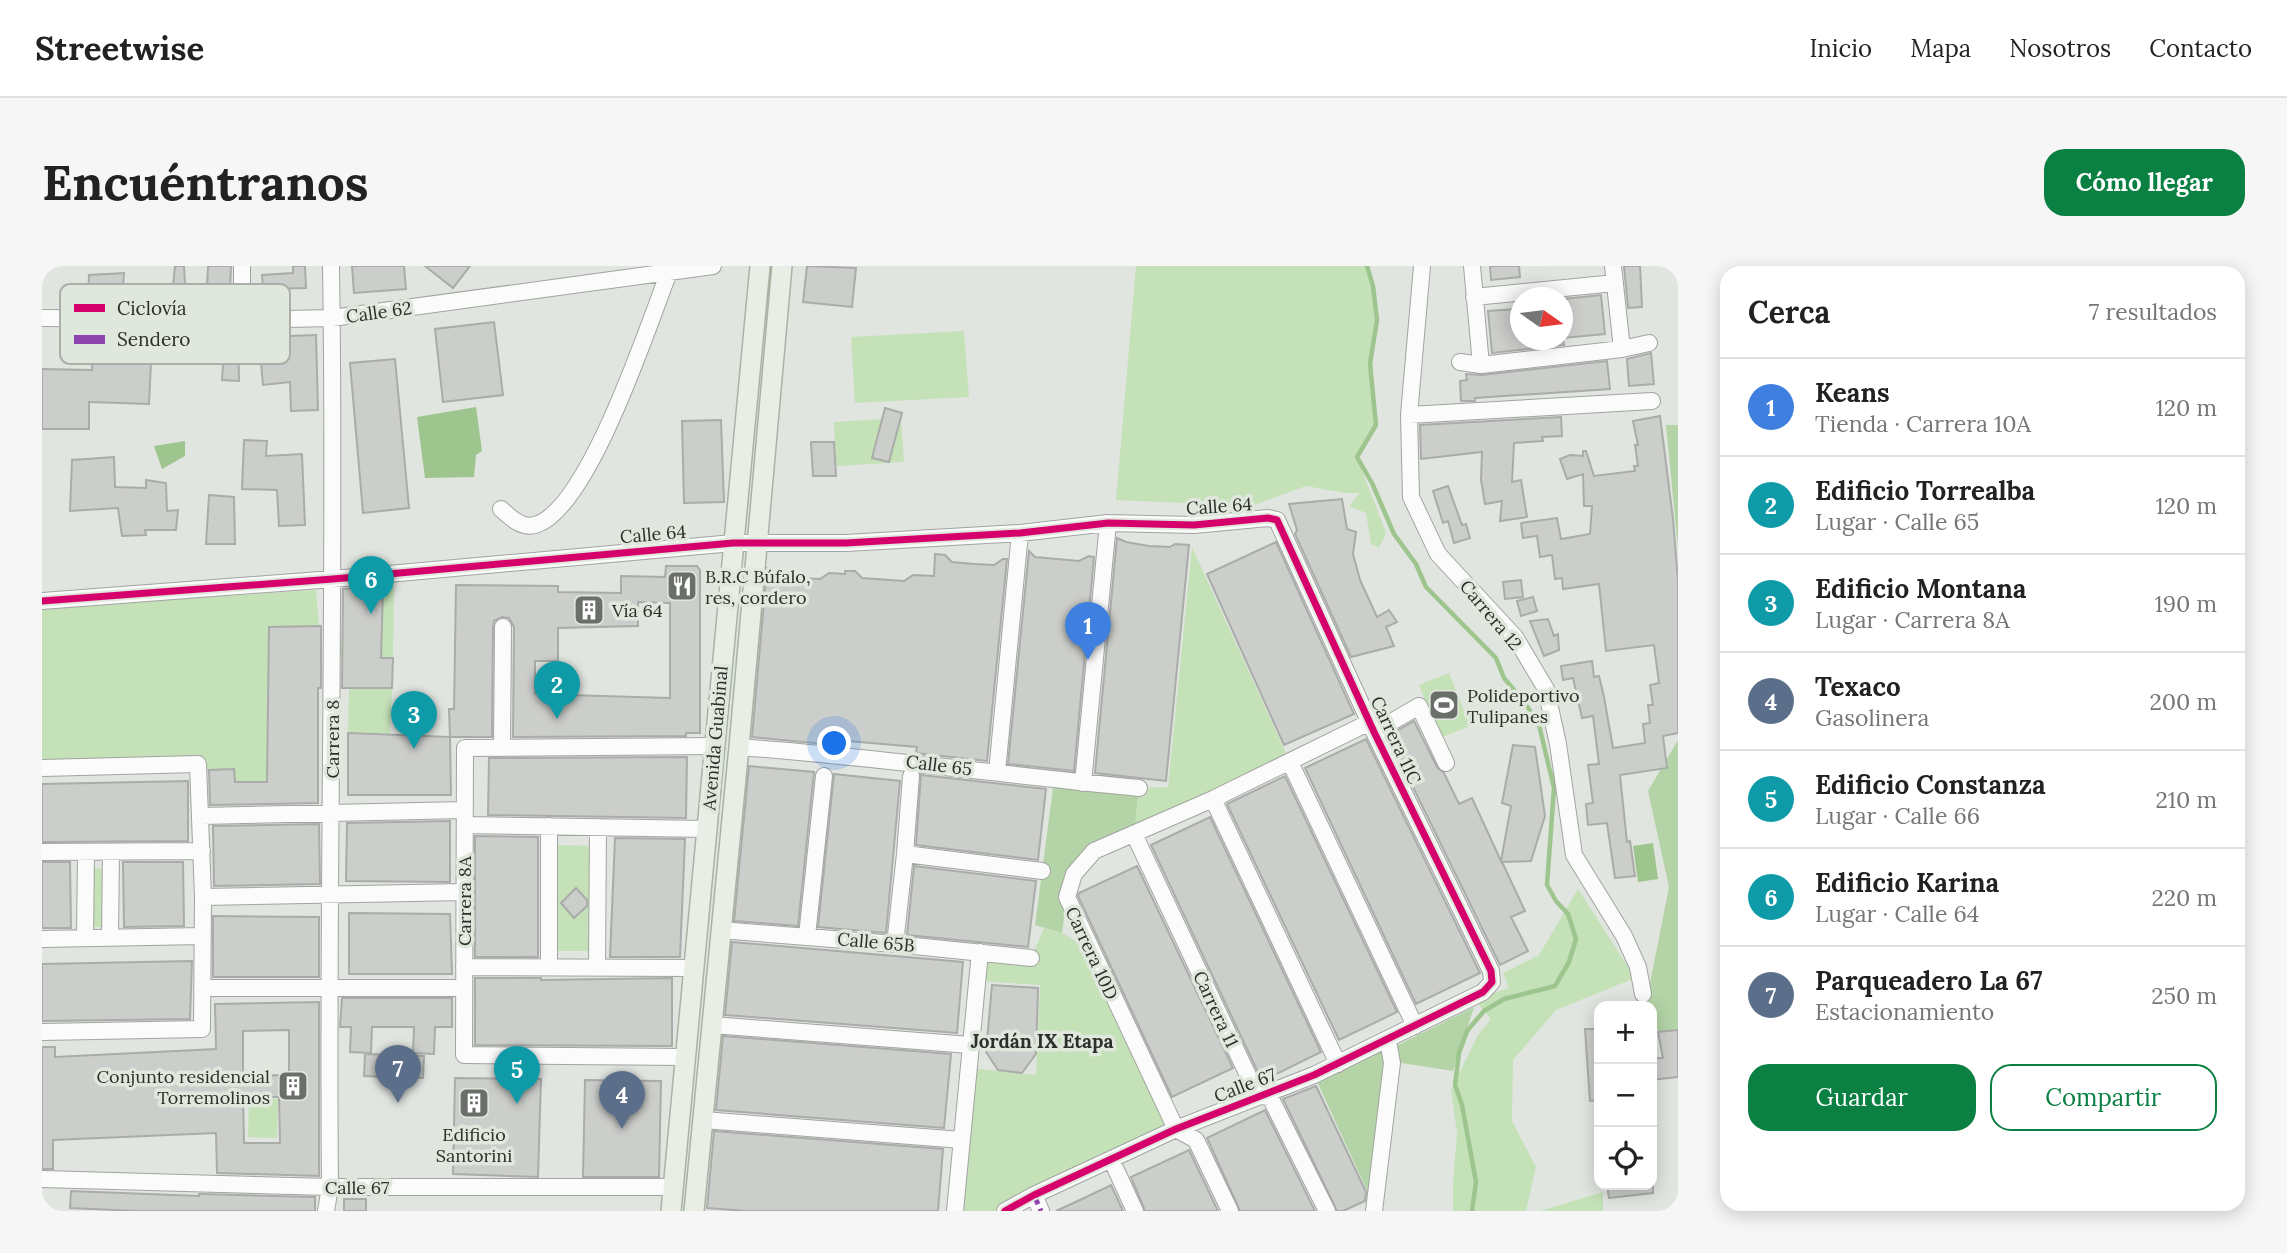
<!DOCTYPE html>
<html lang="es">
<head>
<meta charset="utf-8">
<style>
  :root { --surface:#fff; --page:#f6f6f6; --text:#222; --muted:#767676; --line:#e0e0e0; --accent:#0b8043 }
  body { margin:0; font-family:Lora,serif; background:var(--page); color:var(--text) }
  .controls { position:absolute; right:21px; bottom:21px; display:grid; overflow:hidden; border-radius:14px; box-shadow:0 4px 18px #0003 }
  .controls button { width:63px; height:63px; display:grid; place-items:center; padding:0; border:0; border-bottom:2px solid var(--line); background:var(--surface); color:var(--text); font:35px sans-serif }
  .compass { position:absolute; left:1468px; top:21px; width:63px; height:63px; border-radius:50%; background:var(--surface); box-shadow:0 4px 18px #0003; rotate:104deg }
  .you { position:absolute; left:793px; top:478px; width:24px; height:24px; margin:-18px; border:5px solid #fff; border-radius:50%; background:#1a73e8; box-shadow:0 0 0 10px #1a73e833 }
  .badge { display:grid; place-items:center; width:46px; height:46px; border-radius:50%; background:var(--accent); color:#fff; font-size:23px; font-weight:700 }
  .pin { position:absolute; translate:-50% -58px; filter:drop-shadow(0 2px 4px #0008) }
  .pin::after { content:''; position:absolute; top:37px; width:24px; height:21px; background:inherit; clip-path:polygon(0 0,100% 0,50% 100%) }
  .list { margin:0; padding:0; list-style:none }
  h2 { display:flex; justify-content:space-between; align-items:center; height:91px; margin:0; padding:0 28px; font-size:30px }
  h2 small { font-size:23px; font-weight:400; color:var(--muted) }
  .list li { display:grid; grid-template-columns:46px 1fr auto; gap:21px; align-items:center; box-sizing:border-box; height:98px; padding:0 28px; border-top:2px solid var(--line) }
  .list b { display:block; font-size:26px; white-space:nowrap }
  .list p { margin:0; font-size:23px; white-space:nowrap; color:var(--muted) }
  .list em { font-size:23px; font-style:normal; color:var(--muted) }
  .actions { display:flex; gap:14px; padding:21px 28px }
  .actions a { flex:1; padding:16px 0; border:2px solid var(--accent); border-radius:21px; text-align:center; font-size:24px; color:var(--accent) }
  .actions .main { background:var(--accent); color:#fff }
  .icon { flex:none; width:38px; height:38px; fill:none; stroke:currentColor; stroke-width:2; stroke-linecap:round; stroke-linejoin:round }
  .map { position:relative; flex:none; width:1636px; height:945px; overflow:hidden; border-radius:21px }
  header { display:flex; align-items:center; gap:42px; box-sizing:border-box; height:98px; padding:0 35px; background:var(--surface); border-bottom:2px solid var(--line) }
  header strong { font-size:33px }
  nav { display:flex; gap:38px; margin-inline-start:auto; font-size:24px }
  .intro { display:flex; align-items:center; justify-content:space-between; box-sizing:border-box; height:168px; padding:0 42px }
  h1 { margin:0; font-size:49px }
  .button { padding:18px 32px; border-radius:21px; background:var(--accent); color:#fff; font-size:24px; font-weight:700 }
  main { display:flex; gap:42px; padding:0 42px }
  aside { flex:1; background:var(--surface); border-radius:21px; box-shadow:0 4px 18px #0003 }
  .map>svg:first-child { display:block }
</style>
</head>
<body>
<header>
<strong>Streetwise</strong>
<nav><a>Inicio</a><a>Mapa</a><a>Nosotros</a><a>Contacto</a></nav>
</header>
<div class="intro"><h1>Encuéntranos</h1><a class="button">Cómo llegar</a></div>
<main>
<div class="map">
<svg width="1636" height="945" viewBox="0 0 1636 945">
  <rect width="100%" height="100%" fill="#e1e5e0"/>
  <path fill="#c4e1b8" d="M1094 0H1323L1333 33 1330 117 1334 159 1315 191 1344 267 1337 282 1329 278 1324 247 1307 240 1318 227H1302L1264 220 1210 240 1074 234Z
    M922 65 927 131 813 137 809 71Z
    M859 152 862 196 794 200 792 156Z
    M1150 281 1248 496 1092 568 1097 522 1126 521Z
    M341 321H352L351 392H297V375L340 376Z
    M274 324 277 360 227 361 225 515 193 517 192 503 163 504 0 497V342Z
    M1407 407 1428 460 1398 472 1377 419Z
    M307 422H350L348 468 306 467Z
    M515 579 554 580 553 685H514Z
    M44 602 69 603 68 661H44Z
    M1536 623 1593 712 1514 744 1471 794 1470 855 1494 901 1484 945H1411V918L1415 867 1409 824 1436 769 1449 753 1432 733 1467 722 1461 707 1497 689Z
    M1002 662 1020 667 1047 682 1134 863 963 945H913L928 802 994 809 998 719 935 715 938 686 989 692Z
    M207 833H236L235 872 206 871Z
    M1561 926V945H1498Z"/>
  <path fill="#b4d4a7" d="M1624 159H1636V283Z
    M1636 474V813L1610 750V740H1606L1604 737 1627 621 1606 525Z
    M1012 514 1097 522 1092 568 1052 585 1025 631 1020 667 993 659Z
    M1432 741 1411 805 1353 796 1350 782Z
    M1346 774 1333 942 1272 809Z"/>
  <path fill="#9dc58d" d="M434 141 440 185 434 189 432 211 383 212 375 151Z
    M143 175V190L120 203 112 180Z
    M1611 577 1616 613 1596 616 1591 580Z"/>
  <g fill="none" stroke-linecap="round" stroke-linejoin="round">
    <path stroke="#9dc58d" stroke-width="4.5" d="M1325 0 1331 20 1335 54 1328 98 1334 159 1315 191 1330 217 1352 268 1374 298 1384 321 1454 392 1462 412 1483 437 1497 459 1512 522 1505 619 1514 635 1526 648 1534 673 1527 696 1513 720 1462 733 1442 745 1425 765 1417 787 1413 819 1420 839 1434 916 1430 945"/>
  </g>
  <path fill="#cccecb" stroke="#a9aca8" stroke-width="2" fill-rule="evenodd" d="M133 0H142L144 36 130 31Z
    M166 0H189L188 25 165 24Z
    M251 0H263L264 22 221 23 220 9 251 7Z
    M310 0H362L364 23 312 27Z
    M383 0H428L411 22Z
    M765 0 814 2 810 41 761 36Z
    M1448 0H1477L1478 11 1449 14Z
    M1582 0H1598L1600 41 1586 42Z
    M82 7 80 34 46 33 47 9Z
    M1559 29 1563 68 1521 72V33Z
    M1474 43 1479 74H1521L1522 79 1450 87 1446 45Z
    M452 56 461 129 401 136 393 63Z
    M174 65 196 67 197 115 180 114 182 83 173 82Z
    M274 69 276 144 249 145 248 116 221 119 218 86 247 83V70Z
    M51 74 110 76 107 138 47 136V163H0V103L50 104Z
    M1609 87 1612 118 1587 120 1585 93Z
    M353 93 367 242 321 247 308 97Z
    M1565 95 1568 123 1433 132V135H1419L1418 115 1425 114 1424 108 1440 109Z
    M843 142 860 147 847 196 830 192Z
    M1618 150 1631 253 1636 315V467L1621 470 1625 502 1578 509 1585 576 1588 575 1593 610 1573 612 1565 557 1546 559 1544 538 1551 537 1546 499 1557 498 1551 450 1540 452 1531 412 1521 414 1519 400 1550 395 1552 411 1557 410 1562 431 1571 482 1603 477 1601 458 1608 457 1606 439H1611L1608 419 1617 417 1612 379 1564 385 1557 318 1521 323 1520 312 1513 313 1510 289 1498 291 1495 270 1481 272 1479 257 1515 252 1519 273 1548 268 1550 240H1542L1541 208 1525 213 1518 193 1528 189 1541 190V185H1544L1552 210 1593 205 1592 200H1596L1593 179H1596L1591 155Z
    M1519 151 1520 170 1500 171 1501 175 1472 177 1470 216 1479 214 1485 251 1458 255 1460 235 1443 238 1439 214 1440 186 1379 193 1378 159Z
    M679 154 682 236 642 237 640 155Z
    M202 174 225 175 224 190 260 188 263 259 237 260 235 224 200 223Z
    M769 176H792L794 210H771Z
    M72 191 73 221 104 222V214L124 217 125 245 136 244 134 264H103L104 269 80 270 76 242 28 245 30 194Z
    M1406 220 1420 259 1424 258 1428 272 1412 277 1406 255 1401 257 1391 225Z
    M167 229 192 231 193 278H164Z
    M1300 233 1305 263 1314 266 1311 288 1318 314 1335 351 1347 344 1355 356 1344 361 1352 380 1309 391 1253 268 1255 264 1247 238Z
    M1075 272 1084 276 1107 280 1128 281 1133 278 1147 279 1124 515 1053 507Z
    M1234 276 1312 448 1242 479 1165 308Z
    M987 285 993 291 1037 295 1047 290 1052 291 1032 505 966 498Z
    M893 288 903 289 910 296 932 298 952 299 961 293H965L945 495 874 487 875 481 783 473 782 478 710 471 725 302H730L736 309 758 312 778 313 787 307 803 308V305H813L820 312 862 315 871 309 892 310Z
    M624 300H655L658 304V467H644V470L471 471 472 361 467 352 460 351 452 355 451 361 450 471H408L409 529H306V467L408 471 407 443H412L414 319 516 320V326L579 327V310L623 311ZM596 336 628 337V432L493 428V395H516V362L596 360Z
    M1479 314 1481 331 1463 333 1461 316Z
    M323 321H341L339 392H351L350 422H300L301 323Z
    M1491 331 1495 345 1479 350 1475 335Z
    M1506 353 1512 370 1516 368 1517 384 1502 390 1488 355Z
    M279 360V422H276V537L168 539 167 504 192 503 193 516H225L227 361Z
    M1372 455 1395 501 1402 507 1417 538 1430 532 1459 595 1469 540 1460 537 1471 479 1493 481 1503 550 1489 595 1460 596 1483 645 1469 651 1486 685 1458 699 1346 470Z
    M1324 473 1438 707 1374 738 1263 502Z
    M645 491 644 552 446 549 447 492Z
    M707 500 772 506 756 660 692 655Z
    M792 508 858 515 844 667 776 661Z
    M879 509 1004 523 996 594 874 579Z
    M1243 510 1355 746 1297 774 1185 538Z
    M146 515V575L0 576V518Z
    M1168 551 1279 786 1220 815 1109 579Z
    M408 555V616L304 615 305 557Z
    M277 558 278 618 172 620 171 560Z
    M433 570 496 571V691H433Z
    M573 572 643 573 638 691H568Z
    M0 596H28L29 662H0Z
    M81 596H141L142 660 82 661Z
    M872 600 994 615 986 681 865 669Z
    M1095 600 1191 802 1130 831 1036 630 1037 627Z
    M534 622 545 634V640L532 652 519 637Z
    M307 647 408 648 410 708H307Z
    M171 650 277 651V711H171Z
    M690 676 921 696 915 767 683 749Z
    M150 695 148 753 0 755V698Z
    M433 712H499V714L630 712V780L433 779Z
    M950 719 996 722 994 788 980 807 956 804 944 786Z
    M300 732H410V761H393L392 788 371 787 372 761H330L329 787 308 786 309 761H298Z
    M277 736V910L175 907 174 867 11 874V903H0V781H13V791L174 783 173 738ZM247 764V809L201 810V765ZM201 831H237L238 877H202Z
    M1543 763H1557V834L1548 835Z
    M1636 764V811L1610 814V792H1621L1616 766Z
    M681 770 909 788 902 862 674 844Z
    M323 788 382 790 381 812 322 810Z
    M413 812 499 813 496 911 411 908Z
    M543 814 619 815 617 911H541Z
    M1274 820 1324 926 1323 935 1301 945H1295L1241 833Z
    M1223 844 1273 945H1198L1165 872Z
    M672 865 901 883 896 945H704L665 942Z
    M1147 884 1176 945H1103L1089 911Z
    M1069 919 1081 945H1014L1040 933Z
    M1565 919H1611V927L1567 932Z
    M29 925 157 930V928H160L273 931V945H94L28 942Z
    M302 933H324V945H302Z"/>
  <g fill="none" stroke-linecap="round" stroke-linejoin="round">
    <g stroke="#a1a4a0" stroke-width="18">
      <path id="minor" d="M200 0V54
        M1380 0 1367 149 1369 231 1396 288 1473 371 1504 423 1516 478 1532 589 1582 670 1596 701 1601 728
        M1430 0 1439 99
        M1571 0 1580 83
        M1432 31 1573 17
        M0 52 200 54 290 52 671 0
        M1418 96 1439 99 1580 83 1607 77
        M1367 149 1610 135
        M459 243C470 253 481 264 496 258 548 238 606 60 627 6
        M0 335 291 313 691 277H804L978 267 1066 257 1152 259 1226 252 1235 254 1332 466 1449 705 1450 716 1441 726 1272 809 1134 863 992 929 963 945
        M1332 466 1377 440 1404 497
        M697 481C831 491 964 509 1097 522
        M460 482 461 361
        M1248 496 1373 760
        M0 502 156 498 161 631 160 763 0 766
        M955 506 978 267
        M1041 517 1066 257
        M1171 533 1296 798
        M159 550 422 544
        M423 559 664 563
        M1092 568 1212 822 1218 830 1228 831 1285 945
        M0 586 160 585
        M863 588 1000 605
        M161 631 422 626
        M678 664 853 678 989 692
        M765 670 782 510
        M43 672 44 586
        M68 672 69 586
        M0 673 160 670
        M853 678 863 588 869 510
        M422 701 650 702
        M507 701V560
        M555 701 556 561
        M160 722H422
        M670 759 928 779
        M643 791 422 789 423 482 673 480
        M661 854 920 874
        M1069 893 1093 945
        M0 913 288 921H631
        M992 929 999 945
        M284 945 288 921C285 614 294 307 289 0
        M913 945 938 686
        M1188 945 1154 874 1134 863 1025 631 1032 608 1052 585 1171 533 1328 456
        M1332 945 1350 797 1346 774"/>
    </g>
    <g stroke="#a8b3a4" stroke-width="22">
      <path id="major" d="M629 945 718 0
        M652 945 697 481 740 0"/>
    </g>
    <use href="#minor" stroke="#fafbfa" stroke-width="16"/>
    <use href="#major" stroke="#e8eee5" stroke-width="19"/>
    <path stroke="#8e44ad" stroke-width="5" stroke-dasharray="10 5" stroke-linecap="butt" d="M992 929 999 945"/>
    <g stroke="#e0e8dd" stroke-width="11">
      <path id="cycleway" d="M0 335 291 313 691 277H804L978 267 1066 257 1152 259 1226 252 1235 254 1332 466 1449 705 1450 716 1441 726 1272 809 1134 863 992 929 963 945"/>
    </g>
    <use href="#cycleway" stroke="#d6006c" stroke-width="7"/>
  </g>
  <defs>
    <g id="restaurant-square" transform="scale(1.575)"><rect x="-9" y="-9" width="18" height="18" rx="4" fill="#6b6f6a" stroke="#e0e8dd"/><path d="M-5-6h1v4h1v-4h1v4h1v-4h1v5L-1.5 .5V6h-2V.5L-5-1ZM5-6V6H3V1.5H1.5Q1.5-4 5-6Z" fill="#fff"/></g>
    <g id="building-square" transform="scale(1.575)"><rect x="-9" y="-9" width="18" height="18" rx="4" fill="#6b6f6a" stroke="#e0e8dd"/><path d="M-4-6H4V6H1V3H-1V6H-4ZM-2.5-4.3h1.7v1.8h-1.7ZM.8-4.3h1.7v1.8H.8ZM-2.5-1h1.7V.8h-1.7ZM.8-1h1.7V.8H.8Z" fill="#fff"/></g>
    <g id="stadium-square" transform="scale(1.575)"><rect x="-9" y="-9" width="18" height="18" rx="4" fill="#6b6f6a" stroke="#e0e8dd"/><path d="M0-5a6.5 5 0 1 0 0 10a6.5 5 0 1 0 0-10ZM-3.5-1.8h7v3.6h-7Z" fill="#fff"/></g>
  </defs>
  <g fill-rule="evenodd">
    <use href="#restaurant-square" x="640" y="320"/>
    <use href="#building-square" x="547" y="344"/>
    <use href="#stadium-square" x="1402" y="439"/>
    <use href="#building-square" x="251" y="820"/>
    <use href="#building-square" x="432" y="837"/>
  </g>
  <g text-anchor="middle" dominant-baseline="central" stroke-width="7" stroke-linejoin="round" paint-order="stroke">
    <g font-size="18" fill="#2c2f2b" stroke="#e0e8dd">
      <text transform="translate(337 46) rotate(-8)">Calle 62</text>
      <text transform="translate(1177 240) rotate(-4)">Calle 64</text>
      <text transform="translate(611 268) rotate(-5)">Calle 64</text>
      <text transform="translate(1449 349) rotate(50)">Carrera 12</text>
      <text transform="translate(673 472) rotate(-85)">Avenida Guabinal</text>
      <text transform="translate(290 473) rotate(-90)">Carrera 8</text>
      <text transform="translate(1354 474) rotate(65)">Carrera 11C</text>
      <text transform="translate(897 499) rotate(7)">Calle 65</text>
      <text transform="translate(422 635) rotate(-90)">Carrera 8A</text>
      <text transform="translate(834 676) rotate(5)">Calle 65B</text>
      <text transform="translate(1050 687) rotate(65)">Carrera 10D</text>
      <text transform="translate(1174 743) rotate(65)">Carrera 11</text>
      <text transform="translate(1203 819) rotate(-21)">Calle 67</text>
      <text x="315" y="921">Calle 67</text>
    </g>
    <g font-size="18" fill="#2c2f2b" stroke="#e0e8dd" text-anchor="start">
      <text x="663" y="310">B.R.C Búfalo,<tspan x="663" dy="21">res, cordero</tspan></text>
      <text x="570" y="344">Vía 64</text>
      <text x="1425" y="429">Polideportivo<tspan x="1425" dy="21">Tulipanes</tspan></text>
      <text x="228" y="810" text-anchor="end">Conjunto residencial<tspan x="228" dy="21">Torremolinos</tspan></text>
      <text x="432" y="868" text-anchor="middle">Edificio<tspan x="432" dy="21">Santorini</tspan></text>
    </g>
    <g font-size="19" font-weight="bold" fill="#2c2f2b" stroke="#e0e8dd">
      <text x="1000" y="775">Jordán IX Etapa</text>
    </g>
  </g>
  <rect x="18" y="18" width="230" height="80" rx="10" fill="#e0e8dd" stroke="#aab0a8" stroke-width="2"/>
  <rect x="32" y="38" width="31" height="8" fill="#d6006c"/>
  <rect x="32" y="69" width="31" height="9" fill="#8e44ad"/>
  <g font-size="19" fill="#2c2f2b">
    <text x="75" y="49">Ciclovía</text>
    <text x="75" y="80">Sendero</text>
  </g>
</svg>
<div class="controls">
<button>+</button>
<button>−</button>
<button><svg class="icon" aria-label="locate" viewBox="0 0 24 24"><circle cx="12" cy="12" r="6"/><path d="M12 2v4M12 18v4M2 12h4M18 12h4"/></svg></button>
</div>
<svg class="compass" viewBox="-18 -18 36 36"><path d="M0-13l5 13h-10z" fill="#e53935"/><path d="M0 13l5-13h-10z" fill="#767676"/></svg>
<div class="you"></div>
<div class="pin badge" style="left:1046px;top:394px;background:#3f7fe0">1</div>
<div class="pin badge" style="left:515px;top:453px;background:#0f9aa8">2</div>
<div class="pin badge" style="left:372px;top:483px;background:#0f9aa8">3</div>
<div class="pin badge" style="left:580px;top:863px;background:#5c6f8a">4</div>
<div class="pin badge" style="left:475px;top:838px;background:#0f9aa8">5</div>
<div class="pin badge" style="left:329px;top:348px;background:#0f9aa8">6</div>
<div class="pin badge" style="left:356px;top:837px;background:#5c6f8a">7</div>
</div>
<aside>
<h2>Cerca<small>7 resultados</small></h2>
<ul class="list">
<li><span class="badge" style="background:#3f7fe0">1</span><div><b>Keans</b><p>Tienda · Carrera 10A</p></div><em>120 m</em></li>
<li><span class="badge" style="background:#0f9aa8">2</span><div><b>Edificio Torrealba</b><p>Lugar · Calle 65</p></div><em>120 m</em></li>
<li><span class="badge" style="background:#0f9aa8">3</span><div><b>Edificio Montana</b><p>Lugar · Carrera 8A</p></div><em>190 m</em></li>
<li><span class="badge" style="background:#5c6f8a">4</span><div><b>Texaco</b><p>Gasolinera</p></div><em>200 m</em></li>
<li><span class="badge" style="background:#0f9aa8">5</span><div><b>Edificio Constanza</b><p>Lugar · Calle 66</p></div><em>210 m</em></li>
<li><span class="badge" style="background:#0f9aa8">6</span><div><b>Edificio Karina</b><p>Lugar · Calle 64</p></div><em>220 m</em></li>
<li><span class="badge" style="background:#5c6f8a">7</span><div><b>Parqueadero La 67</b><p>Estacionamiento</p></div><em>250 m</em></li>
</ul>
<div class="actions"><a class="main">Guardar</a><a>Compartir</a></div>
</aside>
</main>
</body>
</html>
